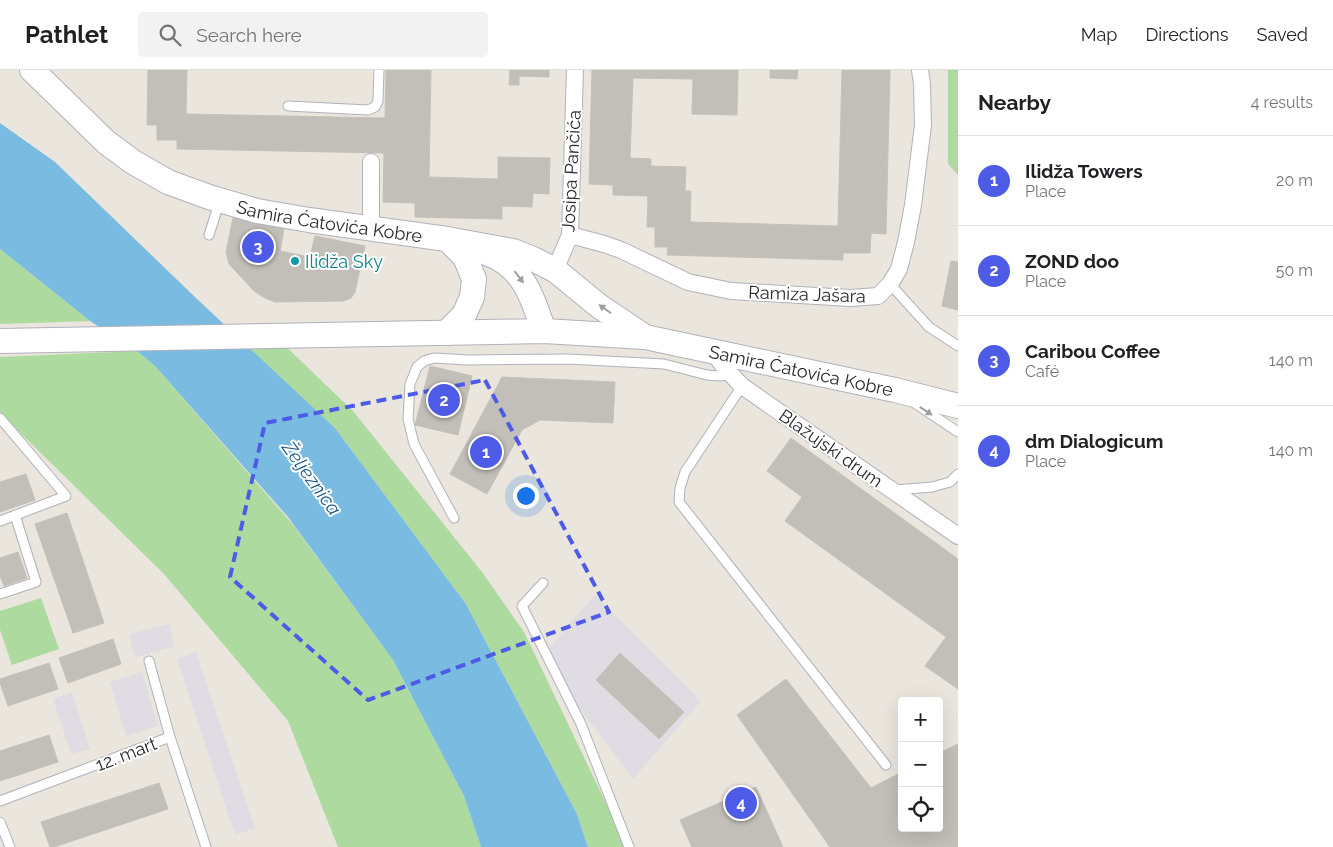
<!DOCTYPE html>
<html lang="en">
<head>
<meta charset="utf-8">
<style>
  :root { --surface:#fff; --page:#f2f2f2; --text:#202124; --muted:#757577; --line:#e0e0e0; --accent:#4e5be6 }
  body { margin:0; font-family:Raleway,sans-serif; background:var(--page); color:var(--text) }
  .controls { position:absolute; right:15px; bottom:15px; display:grid; overflow:hidden; border-radius:5px; box-shadow:0 5px 20px #0002 }
  .controls button { width:45px; height:45px; display:grid; place-items:center; padding:0; border:0; border-bottom:1px solid var(--line); background:var(--surface); color:var(--text); font:25px sans-serif }
  .you { position:absolute; left:525px; top:425px; width:18px; height:18px; margin:-12px; border:4px solid #fff; border-radius:50%; background:#1a73e8; box-shadow:0 0 0 8px #1a73e833 }
  .badge { display:grid; place-items:center; width:32px; height:32px; border-radius:50%; background:var(--accent); color:#fff; font-size:16px; font-weight:700 }
  .pin { position:absolute; translate:-50% -50%; border:2px solid #fff; box-shadow:0 1px 5px #0006 }
  .list { margin:0; padding:0; list-style:none }
  h2 { display:flex; justify-content:space-between; align-items:center; height:65px; margin:0; padding:0 20px; font-size:21px }
  h2 small { font-size:16px; font-weight:400; color:var(--muted) }
  .list li { display:grid; grid-template-columns:32px 1fr auto; gap:15px; align-items:center; box-sizing:border-box; height:90px; padding:0 20px; border-top:1px solid var(--line) }
  .list b { display:block; font-size:19px; white-space:nowrap }
  .list p { margin:0; font-size:16px; white-space:nowrap; color:var(--muted) }
  .list em { font-size:16px; font-style:normal; color:var(--muted) }
  .icon { flex:none; width:28px; height:28px; fill:none; stroke:currentColor; stroke-width:2; stroke-linecap:round; stroke-linejoin:round }
  .map { position:relative; flex:none; width:958px; height:777px; overflow:hidden }
  header { display:flex; align-items:center; gap:30px; box-sizing:border-box; height:70px; padding:0 25px; background:var(--surface); border-bottom:1px solid var(--line) }
  header strong { font-size:24px }
  nav { display:flex; gap:28px; margin-inline-start:auto; font-size:18px }
  .search { width:350px; height:45px; background:var(--page); display:flex; align-items:center; gap:12px; box-sizing:border-box; padding:0 18px; border-radius:5px; color:var(--muted); font-size:19px }
  main { display:flex }
  aside { flex:1; background:var(--surface) }
  .map>svg:first-child { display:block }
</style>
</head>
<body>
<header>
<strong>Pathlet</strong>
<div class="search"><svg class="icon" aria-label="search" viewBox="0 0 24 24"><circle cx="10" cy="10" r="6"/><path d="M15 15l6 6"/></svg>Search here</div>
<nav><a>Map</a><a>Directions</a><a>Saved</a></nav>
</header>
<main>
<div class="map">
<svg width="958" height="777" viewBox="0 0 958 777">
  <rect width="100%" height="100%" fill="#eae5dd"/>
  <path fill="#dfdde3" d="M595 525 701 631 633 709 541 587Z
    M169 554 174 577 135 587 129 564Z
    M196 582 255 758 235 765 177 589Z
    M142 602 158 656 126 666 110 612Z
    M72 622 90 679 71 684 53 629Z"/>
  <path fill="#addb9f" d="M948 0H958V105L948 94Z
    M0 179 90 251 0 254Z
    M275 266 353 341 482 502 524 562 627 777H588L577 744 466 534 335 358 235 267Z
    M137 281 155 296 294 456 393 590 464 726 481 777H338L288 651 164 504 0 343V287Z
    M41 528 59 579 12 595 0 560V541Z"/>
  <path fill="#7abce1" d="M0 53 55 92 197 229 335 358 466 534 577 744 588 777H481L464 726 393 590 288 447 155 296 137 281 90 251 0 179Z"/>
  <path fill="#c2bfb9" stroke="#c5c1b7" d="M148 0H187L186 44 385 48 386 0H431L429 107 498 109V87L550 88 549 124 533 123 532 137 502 136V149L415 147V133L383 132 384 83 177 79V70H157V55H147Z
    M510 0H549V7L519 6V15H509Z
    M592 0H738L737 45 692 44 693 9 633 8 630 88 651 89V96L686 97 685 121H691L690 152 838 156 842 0H890L886 164 871 163 870 183H843V190L667 185 668 177H655V157H647L648 126 613 125V115L589 114Z
    M770 0H798L797 9 770 8Z
    M233 148 284 159 280 181 310 187 315 166 365 176 355 222 351 228 343 231 275 232 265 228 254 221 229 194 226 182Z
    M951 191 958 192V240L942 236Z
    M430 296 472 306 458 365 415 355Z
    M502 307 615 312 613 353 540 350 522 360 487 424 450 404Z
    M791 368 958 489V619L925 596 946 567 785 451 802 427 767 401Z
    M26 404 35 430 0 442V412Z
    M67 443 104 553 73 563 35 454Z
    M18 482 27 508 4 516 0 506V488Z
    M113 569 121 594 68 613 59 588Z
    M620 583 684 642 659 669 596 610Z
    M49 593 58 619 8 636 0 613V609Z
    M786 609 871 718 902 702V758H939V683L958 674V777H830L737 645Z
    M49 665 58 692 0 711V681Z
    M159 713 168 739 54 777H50L41 752Z
    M756 717 783 777H692L680 750Z"/>
  <g fill="none" stroke-linecap="round" stroke-linejoin="round">
    <g stroke="#b0b1bb" stroke-width="11">
      <path id="lane" d="M288 36 368 40 375 37 378 31 379 0
        M209 165 220 130
        M890 214 929 257 958 276
        M742 316 685 402 680 418 679 432 886 695
        M916 334 958 362
        M0 348 66 426 0 451
        M894 420 932 417 950 412 958 404
        M454 448 414 374 408 349 410 314 417 297 424 291 434 288 468 290 568 289 664 294 707 305 720 306 731 304
        M543 513 522 536 581 654 629 777
        M0 524 36 512 15 445
        M149 591 170 667 206 777
        M0 731 170 667
        M0 752 10 777"/>
    </g>
    <g stroke="#b0b1bb" stroke-width="18">
      <path id="street" d="M371 158V92
        M570 165 604 174 621 180 688 212 731 221 850 228 878 226 890 214 899 199 906 172 913 135 923 55 922 14 920 0
        M555 200 570 165 575 0
        M712 281 725 298 742 316 958 466"/>
    </g>
    <g stroke="#b0b1bb" stroke-width="26">
      <g id="secondary">
        <path id="s1" d="M32 0 106 72 133 92 168 112 209 127 257 141 309 150 447 169 513 181 533 189 555 200 599 236 645 267"/>
        <path d="M486 183C524 196 532 227 544 261"/>
        <path d="M446 263 464 245 472 227 474 209 465 187 447 169"/>
        <path id="s2" d="M0 271 544 261 645 267 895 320 958 336"/>
      </g>
    </g>
    <use href="#lane" stroke="#fff" stroke-width="9"/>
    <use href="#street" stroke="#fff" stroke-width="16"/>
    <use href="#secondary" stroke="#fff" stroke-width="24"/>
  </g>
  <defs><path id="oneway-solid" d="M-6-.8H1V-3.2L6.5 0L1 3.2V.8H-6Z" transform="scale(1.25)"/></defs>
  <g fill="#9f9f9f">
    <use href="#oneway-solid" transform="translate(519 207) rotate(52)"/>
    <use href="#oneway-solid" transform="translate(605 239) rotate(-145)"/>
    <use href="#oneway-solid" transform="translate(926 341) rotate(34)"/>
  </g>
  <path fill="none" stroke="#4e5be6" stroke-width="4" stroke-dasharray="10 6" stroke-linejoin="round" d="M485 310 609 542 368 630 230 507 265 353Z"/>
  <circle fill="#0f9aa8" stroke="#fff" stroke-width="2" cx="295" cy="191" r="5"/>
  <g text-anchor="middle" dominant-baseline="central" stroke-width="4" stroke-linejoin="round" paint-order="stroke">
    <g font-size="18" fill="#292929" stroke="#fff">
      <text transform="translate(571 101) rotate(-87)">Josipa Pančića</text>
      <text stroke="none"><textPath href="#s1" startOffset="344">Samira Ćatovića Kobre</textPath></text>
      <text transform="translate(807 224) rotate(2)">Ramiza Jašara</text>
      <text stroke="none"><textPath href="#s2" startOffset="805">Samira Ćatovića Kobre</textPath></text>
      <text transform="translate(831 378) rotate(35)">Blažujski drum</text>
      <text transform="translate(126 684) rotate(-21)">12. mart</text>
    </g>
    <g font-size="18" fill="#0d838f" stroke="#fff" text-anchor="start">
      <text x="305" y="191">Ilidža Sky</text>
    </g>
    <g font-size="19" font-style="italic" fill="#1c5a8b" stroke="#fff">
      <text transform="translate(312 408) rotate(54)">Željeznica</text>
    </g>
  </g>
</svg>
<div class="controls">
<button>+</button>
<button>−</button>
<button><svg class="icon" aria-label="locate" viewBox="0 0 24 24"><circle cx="12" cy="12" r="6"/><path d="M12 2v4M12 18v4M2 12h4M18 12h4"/></svg></button>
</div>
<div class="you"></div>
<div class="pin badge" style="left:486px;top:382px">1</div>
<div class="pin badge" style="left:444px;top:330px">2</div>
<div class="pin badge" style="left:258px;top:177px">3</div>
<div class="pin badge" style="left:741px;top:733px">4</div>
</div>
<aside>
<h2>Nearby<small>4 results</small></h2>
<ul class="list">
<li><span class="badge">1</span><div><b>Ilidža Towers</b><p>Place</p></div><em>20 m</em></li>
<li><span class="badge">2</span><div><b>ZOND doo</b><p>Place</p></div><em>50 m</em></li>
<li><span class="badge">3</span><div><b>Caribou Coffee</b><p>Café</p></div><em>140 m</em></li>
<li><span class="badge">4</span><div><b>dm Dialogicum</b><p>Place</p></div><em>140 m</em></li>
</ul>
</aside>
</main>
</body>
</html>
